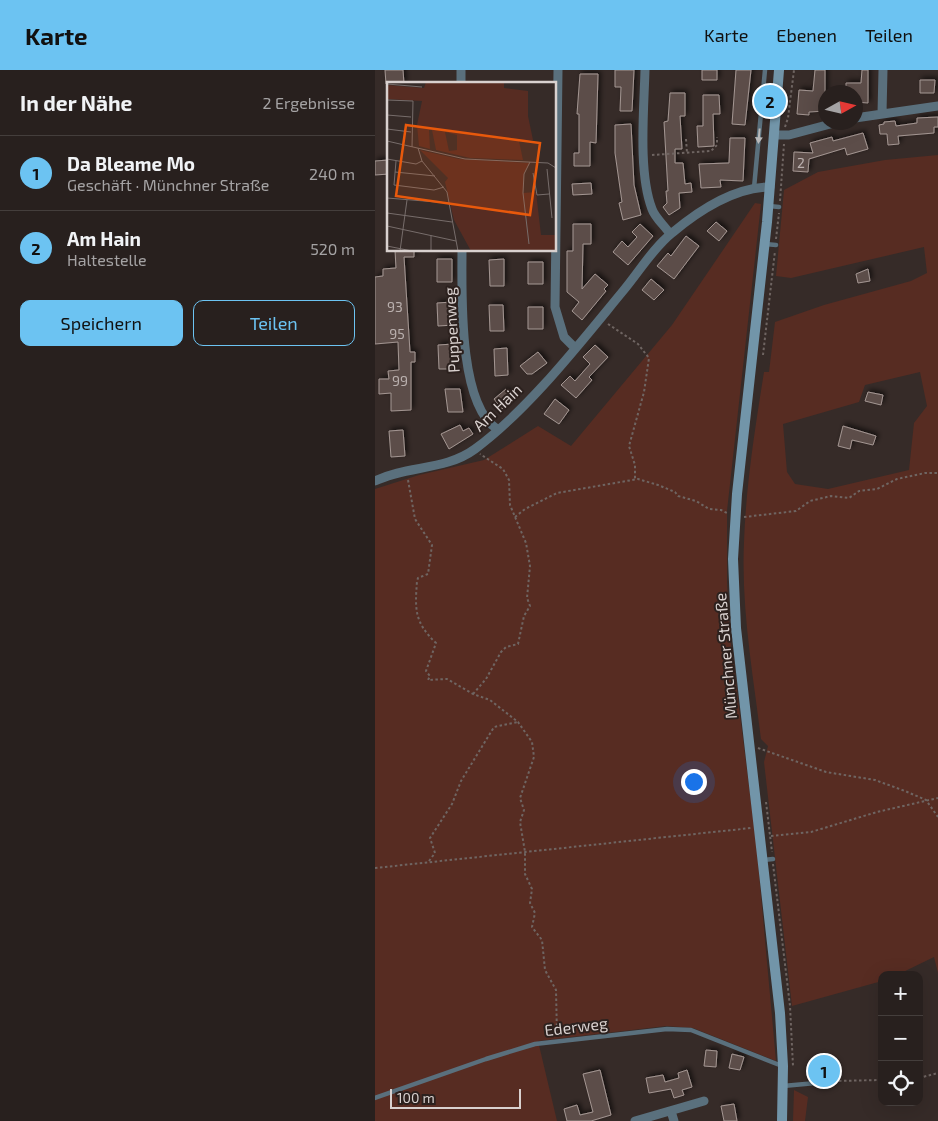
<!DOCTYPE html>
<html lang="de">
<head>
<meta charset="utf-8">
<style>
  :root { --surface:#28201e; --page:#302827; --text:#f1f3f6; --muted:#a5a3a4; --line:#443e3c; --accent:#6cc3f2 }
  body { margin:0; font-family:"Exo 2",sans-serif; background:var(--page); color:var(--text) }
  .controls { position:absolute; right:15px; bottom:15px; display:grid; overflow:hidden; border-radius:10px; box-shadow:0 5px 20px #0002 }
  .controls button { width:45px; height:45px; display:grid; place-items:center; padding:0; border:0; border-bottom:1px solid var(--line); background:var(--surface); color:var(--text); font:25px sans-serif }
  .compass { position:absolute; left:443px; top:15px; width:45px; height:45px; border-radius:50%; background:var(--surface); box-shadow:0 5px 20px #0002; rotate:82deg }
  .scale { position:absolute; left:15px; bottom:12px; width:131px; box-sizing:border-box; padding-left:5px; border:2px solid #d9d1cf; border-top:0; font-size:14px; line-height:18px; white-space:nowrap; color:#d9d1cf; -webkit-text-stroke:4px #2c211e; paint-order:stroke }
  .you { position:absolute; left:318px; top:711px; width:18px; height:18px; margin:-12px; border:4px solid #fff; border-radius:50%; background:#1a73e8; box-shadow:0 0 0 8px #1a73e833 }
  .badge { display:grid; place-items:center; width:32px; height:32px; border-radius:50%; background:var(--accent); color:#111; font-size:16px; font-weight:700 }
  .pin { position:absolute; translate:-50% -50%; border:2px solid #fff; box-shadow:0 1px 5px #0006 }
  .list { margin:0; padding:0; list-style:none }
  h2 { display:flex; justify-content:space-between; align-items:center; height:65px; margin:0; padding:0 20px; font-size:21px }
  h2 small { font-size:16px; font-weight:400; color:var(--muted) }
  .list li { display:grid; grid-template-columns:32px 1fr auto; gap:15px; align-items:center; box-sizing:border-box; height:75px; padding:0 20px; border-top:1px solid var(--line) }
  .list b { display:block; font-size:19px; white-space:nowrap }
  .list p { margin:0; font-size:16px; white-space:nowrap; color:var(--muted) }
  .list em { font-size:16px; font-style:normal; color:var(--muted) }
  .actions { display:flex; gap:10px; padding:15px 20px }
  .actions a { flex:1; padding:11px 0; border:1px solid var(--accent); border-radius:10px; text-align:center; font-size:18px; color:var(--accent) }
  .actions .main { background:var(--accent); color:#111 }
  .icon { flex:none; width:28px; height:28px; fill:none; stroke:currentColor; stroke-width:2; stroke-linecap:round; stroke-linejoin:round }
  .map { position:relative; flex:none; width:563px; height:1051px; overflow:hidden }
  header { display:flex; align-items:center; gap:30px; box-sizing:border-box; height:70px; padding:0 25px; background:var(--accent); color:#111 }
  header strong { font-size:24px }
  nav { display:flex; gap:28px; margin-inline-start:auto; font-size:18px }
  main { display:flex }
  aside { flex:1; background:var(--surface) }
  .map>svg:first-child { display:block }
</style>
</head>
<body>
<header>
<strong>Karte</strong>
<nav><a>Karte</a><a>Ebenen</a><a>Teilen</a></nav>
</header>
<main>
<aside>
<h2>In der Nähe<small>2 Ergebnisse</small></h2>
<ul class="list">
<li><span class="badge">1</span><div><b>Da Bleame Mo</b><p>Geschäft · Münchner Straße</p></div><em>240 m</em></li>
<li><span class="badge">2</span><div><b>Am Hain</b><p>Haltestelle</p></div><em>520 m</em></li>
</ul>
<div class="actions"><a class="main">Speichern</a><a>Teilen</a></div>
</aside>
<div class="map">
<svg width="563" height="1051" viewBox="0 0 563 1051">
  <defs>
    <filter id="shadow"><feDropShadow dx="2.5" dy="-2.5" stdDeviation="2.5" flood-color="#0009"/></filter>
  </defs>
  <rect width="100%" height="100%" fill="#362b28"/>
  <path fill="#572c22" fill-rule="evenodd" d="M563 85V903L559 887 522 905H507V911L417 936 389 692 393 676 386 669C378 604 366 538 369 472 371 415 380 359 389 302H394L400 252 449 235 536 211 552 203 549 177 416 208 401 206 409 120 443 102 510 90ZM545 302 552 336 539 353 534 400 453 419 420 414 412 402 408 354 484 332 490 315Z
    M380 133 386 134 352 441V510L354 559 381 771 401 991 318 958 291 956 163 971 182 1051H0V419L44 405 109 390 163 356 196 376 297 255Z
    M419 1020 433 1027 430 1051H418Z"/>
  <path fill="#5b4e4a" stroke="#a49692" filter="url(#shadow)" d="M10 0H28L29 14H11Z
    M240 0H259L257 41H245L246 17H240Z
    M327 0H342V10H327Z
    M361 0H376L370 55 357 54Z
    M440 0H450V41L434 42V45L422 44 424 20 438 21Z
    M487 0H493V33L480 32V22H471V13H486Z
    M205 4H223L221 73 215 72V96H199V83H204V44H202Z
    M545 10H560L559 23H545Z
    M295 23H310V46H305L307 79H300V93H308L310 114 316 113 317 122 304 123 305 138 294 145 288 137 292 133 291 121H293L289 52 293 51Z
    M328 25H344L345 44H338L339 76 323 77 322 56H328Z
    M563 47V57H559V63L523 66 524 74 513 75 512 64H505L504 55 509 54V52L520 51 521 56 542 53V48Z
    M256 54 259 115 266 145 248 150 244 133 247 132 240 83V55Z
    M488 63 493 79 472 85 470 78 434 89 433 102 418 101 419 82 438 83 435 73 457 67 458 71Z
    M355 68H370L368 111 345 110 346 117 326 118 324 94 354 93Z
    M14 90V104L0 105V91Z
    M216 113 217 124 198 125 197 114Z
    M341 152 352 161 344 171 332 161Z
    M198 154H216V174H208L207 219 220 204 233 215 229 219 231 221 207 250 197 241 204 232 192 222V181H198Z
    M265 154 278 166 253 195 238 182 247 171 253 177 262 167 257 162Z
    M311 166 324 176 299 209 282 196 293 183 296 186Z
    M20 180H39V187H29L35 282H40V292H36V340L16 341V323L4 324V309H14L13 301 24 300 23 272 0 274V207L8 206V199L21 198Z
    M62 189H77V212H62Z
    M129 189V216H115L114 190Z
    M153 192H168V214H153Z
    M493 199 495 211 483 213 481 204Z
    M276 209 289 220 279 230 267 220Z
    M78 232 79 255 63 256 62 233Z
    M114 235H128L129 261H115Z
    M153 237H168V259H153Z
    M79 274V299H64L63 275Z
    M220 275 233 287 214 307 217 310 201 328 186 315 195 306 200 311 215 294 208 287Z
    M132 278 133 305 120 306 119 279Z
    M163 282 172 293 157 304H152L145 296Z
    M70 319H85L88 342H73Z
    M131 319 139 328 127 339 119 329Z
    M493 322 508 325 506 335 490 331Z
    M180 329 194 340 184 354 169 344Z
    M85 355 88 361 94 358 98 364 74 379 66 364Z
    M468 356 501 366 498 375 477 370 475 379 463 376Z
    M28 360 30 386 16 387 14 361Z
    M331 980 342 981 341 997 329 996Z
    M357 984 369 987 365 1000 354 998Z
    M225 1000 236 1045 216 1051H192L189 1039 202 1035 205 1045 218 1042 208 1004Z
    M312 1000 317 1017 307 1020 309 1025 299 1028 296 1019 274 1023 271 1008 288 1005 290 1012 304 1008 303 1003Z
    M359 1034 362 1051H349L346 1036Z"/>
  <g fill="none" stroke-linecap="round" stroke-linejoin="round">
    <path stroke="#6f6562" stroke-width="2" stroke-dasharray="2.5 2.5" stroke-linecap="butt" d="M410 57 413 48 419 0
      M311 69 312 83
      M277 85 336 81 342 75V67
      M405 131 409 74
      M401 169 404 143
      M233 254 263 274 274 288 269 322 254 376 260 395V409
      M388 285 400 181
      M33 410 40 449 57 475 53 504 43 508 42 511C40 539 39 552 61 573L51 601 55 606 53 610 72 609 98 624 115 630 143 652 157 672 159 687 145 728 149 740 145 752 150 782V804L157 819 155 833 160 843 157 857 167 870 170 900 181 920 182 966
      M140 447 150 439 182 423 263 409 283 415 300 422 303 426 321 431 334 439 346 440 352 443
      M369 447 421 441 435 431 456 426 474 428 484 421 502 419 522 409 550 403H563
      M98 624 111 609 126 582 131 577 143 574 149 546 155 536 152 528 155 496 151 473 135 435 134 410 128 399 105 384
      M383 678 451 702 500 710 530 721 551 730 563 747
      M391 732 397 782
      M396 766 436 762 502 742 563 728
      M54 791 60 783 55 768 77 734 86 711 119 657 143 652
      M398 794 415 936 418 996
      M0 798 376 758
      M544 1008 563 1003
      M459 1011 507 1010"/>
    <path stroke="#5a707d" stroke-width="4.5" d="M379 118 390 0
      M394 136 404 137
      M390 174 401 175
      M388 790 398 789
      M408 1016 452 1012
      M0 1028 111 989 160 974 292 959 316 960 407 996"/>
    <path stroke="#5a707d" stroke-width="9" d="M86 0V14
      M183 0 180 237 189 267 200 278
      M270 0C269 39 263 103 277 139 280 148 290 156 295 164
      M507 43 508 0
      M480 48 563 36
      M399 65H414L463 52
      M87 180C87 223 83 334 122 359
      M0 411C33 395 70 401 100 379 154 339 205 273 248 221 264 202 278 178 297 163 323 141 360 117 395 117
      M296 1041 299 1051
      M260 1051 329 1031"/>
    <path stroke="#7295a9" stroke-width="10" d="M404 0 392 152 362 424 358 489 361 558 405 943 408 996 407 1051"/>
  </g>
  <defs><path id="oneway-solid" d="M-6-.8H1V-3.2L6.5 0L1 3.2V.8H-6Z" transform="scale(1.25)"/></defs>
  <use fill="#b9b9ba" href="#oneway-solid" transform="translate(384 66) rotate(95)"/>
  <g text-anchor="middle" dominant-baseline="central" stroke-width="4" stroke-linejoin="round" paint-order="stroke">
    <g font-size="14" fill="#bab0ae">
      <text x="426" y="92">2</text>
      <text x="20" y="236">93</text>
      <text x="22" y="263">95</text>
      <text x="25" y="310">99</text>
    </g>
    <g font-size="16" fill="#d9d1cf" stroke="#2c211e">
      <text transform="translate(76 260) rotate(-93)">Puppenweg</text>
      <text transform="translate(122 337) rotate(-44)">Am Hain</text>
      <text transform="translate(350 586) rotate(-95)">Münchner Straße</text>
      <text transform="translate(201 956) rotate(-7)">Ederweg</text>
    </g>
  </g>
  <g transform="translate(12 12)">
    <rect width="169" height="169" fill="#362b28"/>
    <path d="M39 0H117V6L141 9V34L146 58 132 59 136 78 83 76 49 68 45 48H42L43 67 32 64 30 43 35 19 0 17V3L37 6ZM58 50 70 53V68L62 69ZM33 68 72 77 143 81 137 91 136 111 149 110 154 153H169V169H84L67 138 58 100 61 96Z" fill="#572c22" fill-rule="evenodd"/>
    <path fill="none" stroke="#776d6b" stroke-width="1" d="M0 2 35 5M0 18 26 19 25 65M0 33 24 35M0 47 24 50M0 59 78 77 161 81 169 86M31 66 35 79 60 110 71 169M0 77 29 82 35 79M9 79 7 103 47 108 57 105M160 87 165 136M8 90 48 94M146 91 150 113 162 112M0 116 62 121M0 131 65 140M0 144 69 159M142 162 136 111 137 92 143 80M0 164 25 169M13 169 20 118M44 169V153"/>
    <path fill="#e8590c" fill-opacity="0.15" stroke="#e8590c" stroke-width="2.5" d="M19 43 153 61 143 133 9 114Z"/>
    <rect width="169" height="169" fill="none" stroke="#d9d1cf" stroke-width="2.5"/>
  </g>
</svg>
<div class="controls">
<button>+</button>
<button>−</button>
<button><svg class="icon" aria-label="locate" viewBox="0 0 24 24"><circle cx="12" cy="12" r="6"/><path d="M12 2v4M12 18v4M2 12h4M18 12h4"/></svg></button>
</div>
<svg class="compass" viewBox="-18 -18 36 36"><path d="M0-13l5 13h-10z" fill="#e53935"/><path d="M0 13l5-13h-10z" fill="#a5a3a4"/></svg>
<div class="scale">100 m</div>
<div class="you"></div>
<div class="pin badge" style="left:449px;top:1001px">1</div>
<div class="pin badge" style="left:395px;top:31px">2</div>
</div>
</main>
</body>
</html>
